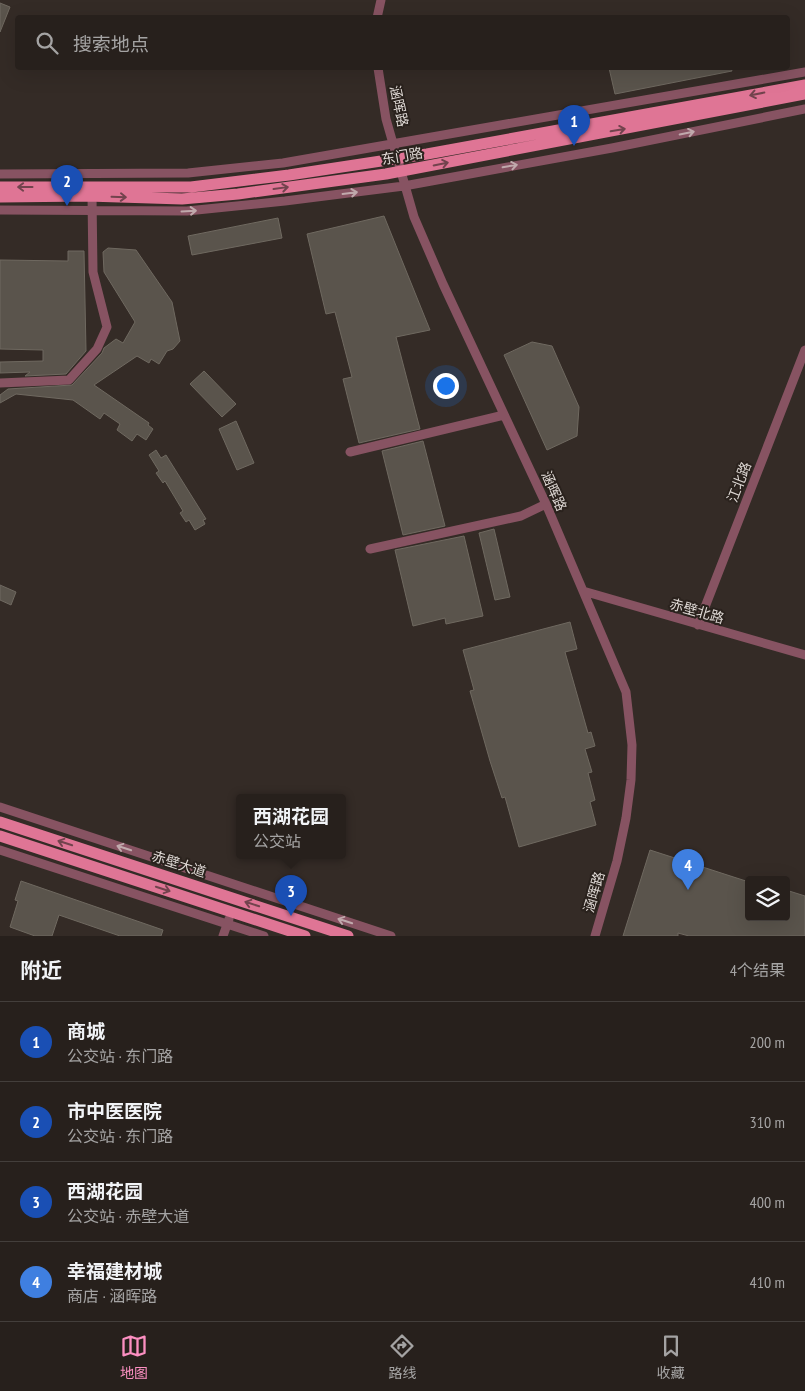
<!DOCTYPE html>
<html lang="zh">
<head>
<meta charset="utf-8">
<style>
  :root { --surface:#27201c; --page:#2f2825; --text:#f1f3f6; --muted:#a4a3a3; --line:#433e3b; --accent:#fc8fc1 }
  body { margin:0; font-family:"PT Sans Narrow","Noto Sans SC",sans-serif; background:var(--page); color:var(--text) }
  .controls { position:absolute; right:15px; bottom:15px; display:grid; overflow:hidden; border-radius:5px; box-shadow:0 5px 20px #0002 }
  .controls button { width:45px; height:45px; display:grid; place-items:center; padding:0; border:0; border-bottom:1px solid var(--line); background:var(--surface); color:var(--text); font:25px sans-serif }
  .you { position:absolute; left:445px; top:385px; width:18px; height:18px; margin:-12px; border:4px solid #fff; border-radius:50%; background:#1a73e8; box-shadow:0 0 0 8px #1a73e833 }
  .badge { display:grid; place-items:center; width:32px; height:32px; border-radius:50%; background:var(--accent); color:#fff; font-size:16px; font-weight:700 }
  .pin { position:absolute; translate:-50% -41px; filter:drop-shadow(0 1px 2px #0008) }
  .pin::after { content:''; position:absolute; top:26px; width:18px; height:15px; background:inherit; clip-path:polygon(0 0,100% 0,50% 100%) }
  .popup { position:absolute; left:236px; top:794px; width:110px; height:65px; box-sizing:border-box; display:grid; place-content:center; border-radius:5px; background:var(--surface); filter:drop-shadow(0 1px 4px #0005); font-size:16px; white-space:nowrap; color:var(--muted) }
  .popup b { font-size:19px; color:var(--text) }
  .popup::after { content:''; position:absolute; left:50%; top:100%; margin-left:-10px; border:10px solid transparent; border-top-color:var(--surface) }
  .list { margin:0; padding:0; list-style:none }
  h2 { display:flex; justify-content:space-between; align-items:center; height:65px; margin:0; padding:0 20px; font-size:21px }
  h2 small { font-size:16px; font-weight:400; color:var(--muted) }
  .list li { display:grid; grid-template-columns:32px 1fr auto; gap:15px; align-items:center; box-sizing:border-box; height:80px; padding:0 20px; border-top:1px solid var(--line) }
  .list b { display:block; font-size:19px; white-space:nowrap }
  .list p { margin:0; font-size:16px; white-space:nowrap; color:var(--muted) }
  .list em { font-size:16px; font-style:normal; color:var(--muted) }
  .icon { flex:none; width:28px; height:28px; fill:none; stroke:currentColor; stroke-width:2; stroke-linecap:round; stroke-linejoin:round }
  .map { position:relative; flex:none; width:805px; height:936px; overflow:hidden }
  .search { position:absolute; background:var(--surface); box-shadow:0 5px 20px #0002; left:15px; right:15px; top:15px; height:55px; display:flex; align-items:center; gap:12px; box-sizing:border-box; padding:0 18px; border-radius:5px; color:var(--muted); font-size:19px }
  .sheet { height:385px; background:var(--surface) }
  nav { display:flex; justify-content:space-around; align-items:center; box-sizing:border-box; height:70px; border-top:1px solid var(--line); background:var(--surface); font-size:14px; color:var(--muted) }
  nav a { display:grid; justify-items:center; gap:2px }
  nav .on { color:var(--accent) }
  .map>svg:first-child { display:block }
</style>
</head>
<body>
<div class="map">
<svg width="805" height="936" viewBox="0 0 805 936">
  <rect width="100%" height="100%" fill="#342b26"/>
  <path fill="#5a544c" stroke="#6f6960" d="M0 3 10 7 0 32Z
    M609 68H731L732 71 615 94Z
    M384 216 430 330 396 337 420 429 359 443 343 379 352 377 335 312 326 314 307 234Z
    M278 218 282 238 192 255 188 236Z
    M108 248 136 250 172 302 180 341 173 349 167 351 159 364 151 359 149 363 137 356 94 385 149 423 148 425 153 429 146 440 137 434 132 441 117 430 120 424 104 413 100 419 73 400 16 394 0 403V395L8 389 72 385 102 353 104 348 116 339 123 343 135 322 104 272 103 252Z
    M68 251H84L86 351 66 374 25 376 30 372 0 373V362L43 361V350L0 349V260L68 261Z
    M532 342 552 346 579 407 577 436 547 450 504 355Z
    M204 371 236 404 222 417 190 384Z
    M236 421 254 463 237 470 219 429Z
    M423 441 445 526 403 535 382 451Z
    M156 450 161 458 166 455 206 519 203 520 205 524 195 530 189 520 186 522 180 513 183 511 165 481 163 483 156 473 159 471 149 455Z
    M494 529 510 597 495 600 479 533Z
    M464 536 483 616 446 624 445 618 413 626 395 550Z
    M0 585 16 592 11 605 0 600Z
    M570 622 577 649 565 652 588 733 591 732 595 746 585 749 592 772 588 773 595 800 590 802 596 825 519 847 505 797 502 798 490 761 470 691 474 690 463 650Z
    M650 850 749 882V917H786V890L805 896V936H689L678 933V936H623Z
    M21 881 163 930 161 936H120L59 915 52 936H35L10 927 18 901 15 900Z"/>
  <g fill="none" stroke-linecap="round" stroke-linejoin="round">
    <path stroke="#875362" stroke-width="9" d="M377 18 381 0
      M378 68 386 119 414 217 443 284 546 504 626 692 632 745 631 780 626 818 617 861 595 936
      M0 174 188 173 283 163 805 72
      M0 210 187 211 285 201 404 186 612 148 805 109
      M0 383 69 380 97 349 107 327 93 272 92 196
      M350 452 504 415
      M370 549 521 516 546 504
      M583 591 805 655
      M698 625 805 350
      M0 807 391 936
      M0 850 264 936
      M223 936 229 919"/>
    <path stroke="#df7595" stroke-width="11" d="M0 187H191L289 175 427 154 805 85
      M0 197 88 196 182 199 238 194 386 174 805 94
      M0 822 348 936
      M0 836 305 936"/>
  </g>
  <defs><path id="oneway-shaft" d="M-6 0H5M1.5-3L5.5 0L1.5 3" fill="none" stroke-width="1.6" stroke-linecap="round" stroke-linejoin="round" transform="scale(1.25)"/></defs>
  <g stroke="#72434d">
    <use href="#oneway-shaft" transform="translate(757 94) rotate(169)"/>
    <use href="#oneway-shaft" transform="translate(618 130) rotate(-10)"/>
    <use href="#oneway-shaft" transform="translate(441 164) rotate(-11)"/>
    <use href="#oneway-shaft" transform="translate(25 187) rotate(180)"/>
    <use href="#oneway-shaft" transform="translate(281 188) rotate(-8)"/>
    <use href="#oneway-shaft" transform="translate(119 197) rotate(2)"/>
    <use href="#oneway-shaft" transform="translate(65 843) rotate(-162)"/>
    <use href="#oneway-shaft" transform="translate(163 889) rotate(18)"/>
    <use href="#oneway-shaft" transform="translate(252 904) rotate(-162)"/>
  </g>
  <g stroke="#c0a9ac">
    <use href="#oneway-shaft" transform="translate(687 133) rotate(-12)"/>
    <use href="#oneway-shaft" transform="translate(510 166) rotate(-10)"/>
    <use href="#oneway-shaft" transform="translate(350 193) rotate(-7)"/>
    <use href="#oneway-shaft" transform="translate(189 211) rotate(-3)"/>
    <use href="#oneway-shaft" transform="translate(124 848) rotate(-162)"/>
    <use href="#oneway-shaft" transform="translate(345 921) rotate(-162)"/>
  </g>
  <g text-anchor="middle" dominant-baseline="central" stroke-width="4" stroke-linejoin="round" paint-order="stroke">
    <g font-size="14" fill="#ded8d4" stroke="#2a221d">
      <text transform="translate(399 106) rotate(78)">涵晖路</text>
      <text transform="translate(402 156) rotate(-10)">东门路</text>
      <text transform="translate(739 482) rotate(-69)">江北路</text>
      <text transform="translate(554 491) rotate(66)">涵晖路</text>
      <text transform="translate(697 611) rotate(16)">赤壁北路</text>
      <text transform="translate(179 864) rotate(18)">赤壁大道</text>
      <text transform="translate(594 892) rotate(-74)">涵晖路</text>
    </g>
  </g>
</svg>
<div class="controls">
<button><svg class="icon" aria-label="layers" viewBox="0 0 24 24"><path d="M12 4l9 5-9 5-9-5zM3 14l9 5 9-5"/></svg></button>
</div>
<div class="you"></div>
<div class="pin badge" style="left:574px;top:146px;background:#1a4fb4">1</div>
<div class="pin badge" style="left:67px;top:206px;background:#1a4fb4">2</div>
<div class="pin badge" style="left:291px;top:916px;background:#1a4fb4">3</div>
<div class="popup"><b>西湖花园</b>公交站</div>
<div class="pin badge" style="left:688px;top:890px;background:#3f7fe0">4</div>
<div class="search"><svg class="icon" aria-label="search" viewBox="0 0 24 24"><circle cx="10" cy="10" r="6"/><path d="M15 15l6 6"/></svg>搜索地点</div>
</div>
<section class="sheet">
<h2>附近<small>4个结果</small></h2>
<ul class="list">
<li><span class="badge" style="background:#1a4fb4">1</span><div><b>商城</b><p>公交站 · 东门路</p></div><em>200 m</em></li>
<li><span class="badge" style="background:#1a4fb4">2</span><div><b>市中医医院</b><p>公交站 · 东门路</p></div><em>310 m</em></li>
<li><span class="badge" style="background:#1a4fb4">3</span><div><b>西湖花园</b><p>公交站 · 赤壁大道</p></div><em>400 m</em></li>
<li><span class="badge" style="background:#3f7fe0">4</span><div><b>幸福建材城</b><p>商店 · 涵晖路</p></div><em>410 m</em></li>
</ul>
</section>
<nav>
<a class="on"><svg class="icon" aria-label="map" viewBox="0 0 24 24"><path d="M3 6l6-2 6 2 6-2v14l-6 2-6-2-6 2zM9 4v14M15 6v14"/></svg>地图</a>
<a><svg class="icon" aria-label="directions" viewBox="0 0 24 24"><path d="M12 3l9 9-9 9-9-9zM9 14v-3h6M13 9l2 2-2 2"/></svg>路线</a>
<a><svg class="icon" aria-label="saved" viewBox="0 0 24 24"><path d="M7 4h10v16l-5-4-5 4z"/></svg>收藏</a>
</nav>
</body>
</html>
